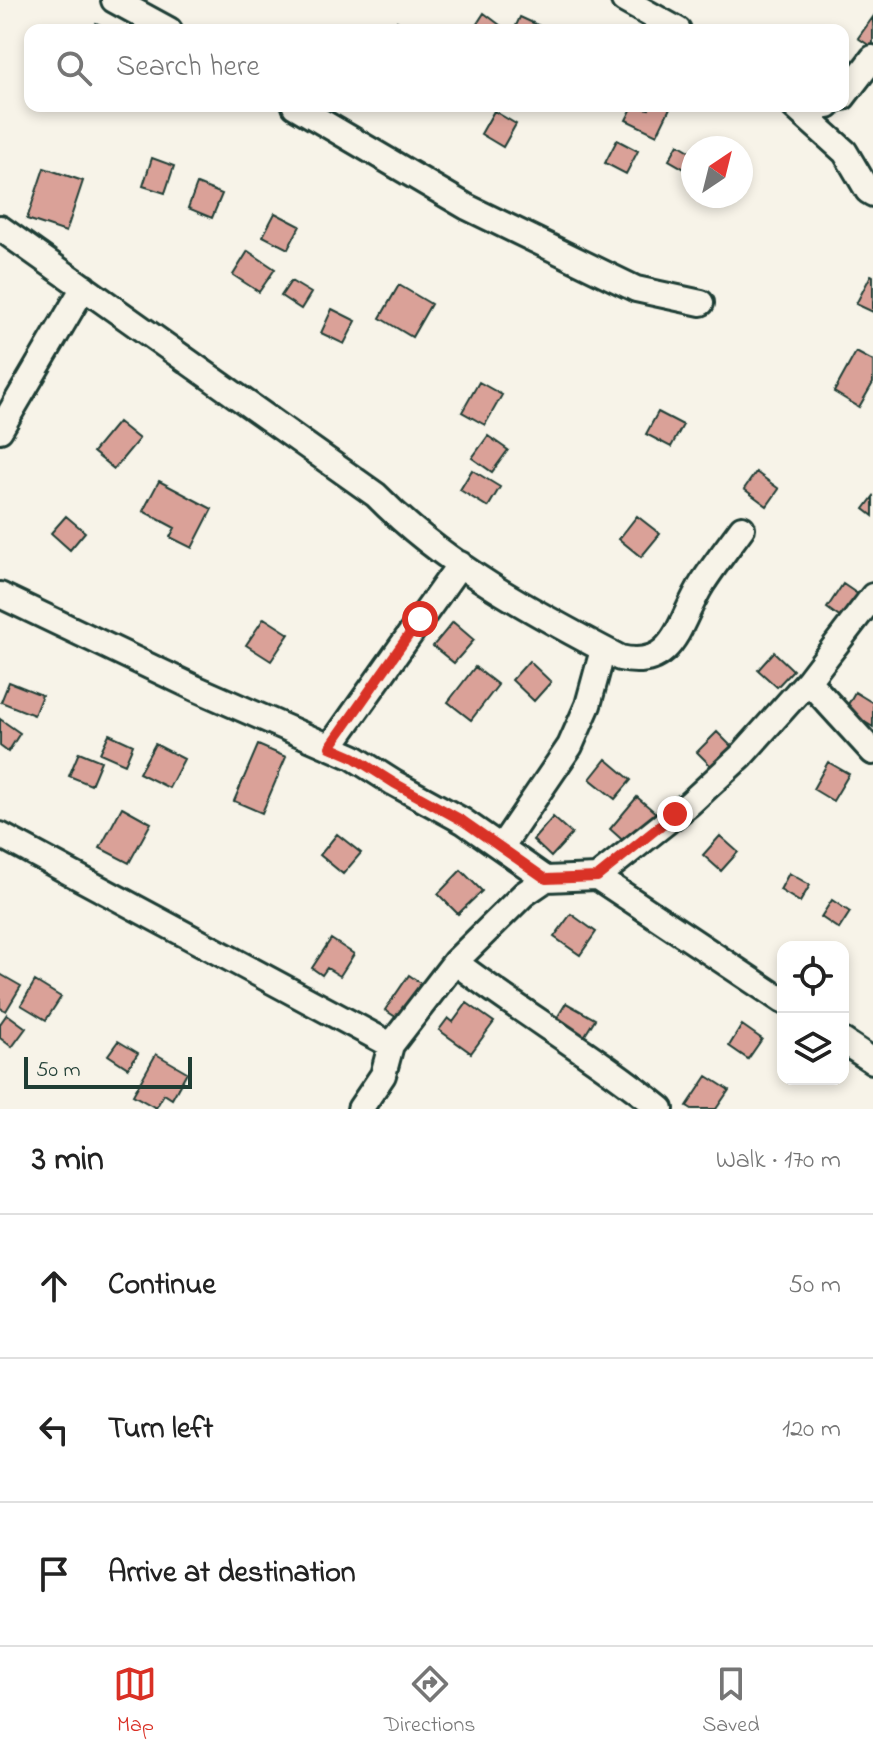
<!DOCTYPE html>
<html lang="en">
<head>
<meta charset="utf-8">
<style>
  :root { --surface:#fff; --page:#f2f2f2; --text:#222; --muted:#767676; --line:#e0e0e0; --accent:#d93025 }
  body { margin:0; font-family:"Indie Flower",sans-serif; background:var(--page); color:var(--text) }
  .controls { position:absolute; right:24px; bottom:24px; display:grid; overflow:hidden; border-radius:16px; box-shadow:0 4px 12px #0003 }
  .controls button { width:72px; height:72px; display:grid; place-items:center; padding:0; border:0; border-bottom:2px solid var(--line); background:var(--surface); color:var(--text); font:40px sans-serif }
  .compass { position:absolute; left:681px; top:136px; width:72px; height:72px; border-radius:50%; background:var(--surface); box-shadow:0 4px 12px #0003; rotate:35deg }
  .scale { position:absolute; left:24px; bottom:20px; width:168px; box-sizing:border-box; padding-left:8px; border:4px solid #1f3d34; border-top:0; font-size:22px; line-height:28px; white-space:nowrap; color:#1f3d34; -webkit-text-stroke:6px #f7f3e8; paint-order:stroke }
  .stop { position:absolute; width:24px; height:24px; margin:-18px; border:6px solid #d93025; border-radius:50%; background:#fff }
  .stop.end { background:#d93025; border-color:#fff; box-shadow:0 2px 8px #0008 }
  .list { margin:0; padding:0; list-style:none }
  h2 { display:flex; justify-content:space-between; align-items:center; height:104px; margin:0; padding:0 32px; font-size:34px }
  h2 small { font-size:26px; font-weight:400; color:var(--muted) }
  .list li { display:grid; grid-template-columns:52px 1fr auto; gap:24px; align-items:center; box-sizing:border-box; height:144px; padding:0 32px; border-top:2px solid var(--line) }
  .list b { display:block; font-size:30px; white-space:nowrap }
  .list em { font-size:26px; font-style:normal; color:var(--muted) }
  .icon { flex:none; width:44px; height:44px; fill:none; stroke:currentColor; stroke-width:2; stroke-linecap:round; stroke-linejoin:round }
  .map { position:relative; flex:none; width:873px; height:1109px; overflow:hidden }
  .search { position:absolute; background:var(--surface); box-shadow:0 4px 12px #0003; left:24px; right:24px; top:24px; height:88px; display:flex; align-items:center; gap:20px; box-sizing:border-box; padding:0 28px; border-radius:16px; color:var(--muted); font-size:30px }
  .sheet { height:536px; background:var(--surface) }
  nav { display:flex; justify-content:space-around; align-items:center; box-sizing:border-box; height:112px; border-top:2px solid var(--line); background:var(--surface); font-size:22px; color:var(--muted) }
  nav a { display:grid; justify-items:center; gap:4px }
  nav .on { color:var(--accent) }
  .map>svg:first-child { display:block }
</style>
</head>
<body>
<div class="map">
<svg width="873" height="1109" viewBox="0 0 873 1109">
  <rect width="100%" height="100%" fill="#f7f3e8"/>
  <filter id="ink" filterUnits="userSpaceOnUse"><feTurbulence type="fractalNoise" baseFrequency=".0125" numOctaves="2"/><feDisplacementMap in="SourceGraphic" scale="16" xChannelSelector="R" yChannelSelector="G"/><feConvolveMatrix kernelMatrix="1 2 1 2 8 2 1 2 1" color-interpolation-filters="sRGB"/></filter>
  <g filter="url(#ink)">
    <path fill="#daa198" stroke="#1f3d34" stroke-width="2" d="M484 13 504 28 503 30H473Z
      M520 17 544 28V30H514Z
      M873 17V48L858 38Z
      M397 21 412 30H392Z
      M96 23 112 30H93Z
      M633 106 649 109 650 106H671L657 135 626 120Z
      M494 111 516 124 503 147 481 134Z
      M617 140 638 151 626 174 605 163Z
      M678 144 693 153V166L690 172 669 160Z
      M152 158 174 166 165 193 143 186Z
      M44 168 83 181 66 232 27 219Z
      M197 184 222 194 212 218 188 208Z
      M275 213 300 226 288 249 263 236Z
      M248 251 275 269 259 292 233 275Z
      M871 275 873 276V312L856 304Z
      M291 281 311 293 301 309 281 296Z
      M399 285 431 304 412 337 380 318Z
      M332 309 356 321 344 344 321 333Z
      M856 352 873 361V383L859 407 834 392Z
      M479 382 502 395 485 425 462 412Z
      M658 412 683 425 671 447 646 434Z
      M118 422 139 439 114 469 93 452Z
      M488 436 508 450 492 472 472 458Z
      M472 470 500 487 488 507 460 490Z
      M756 472 779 489 767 506 744 489Z
      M159 481 212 509 192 548 170 537 175 528 143 511Z
      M873 497V516L864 509Z
      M66 516 85 532 70 550 51 533Z
      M637 516 660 534 641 557 619 539Z
      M843 584 862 597 845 621 827 608Z
      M264 618 289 634 271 661 246 645Z
      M453 622 474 640 454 663 433 646Z
      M774 652 793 670 777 687 758 670Z
      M529 661 551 682 534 701 512 680Z
      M475 667 498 685 471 720 448 702Z
      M9 682 42 695 34 715 1 702Z
      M855 692 873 703V727L845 710Z
      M0 719 20 733 8 752 0 746Z
      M717 732 733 748 713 768 697 752Z
      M109 734 133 745 125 764 100 753Z
      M155 744 184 759 169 788 139 773Z
      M258 745 286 757 262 813 234 801Z
      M79 752 101 761 91 785 69 776Z
      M606 759 631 780 615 799 590 779Z
      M828 762 849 774 833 801 813 789Z
      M637 797 657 814 629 846 610 829Z
      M122 807 151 823 129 863 100 848Z
      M553 817 572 834 551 857 533 840Z
      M337 834 361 853 343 874 320 855Z
      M720 836 738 852 721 871 703 855Z
      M461 870 482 891 458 914 438 894Z
      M789 873 810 885 800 902 780 890Z
      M832 900 850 912 839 929 821 917Z
      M571 914 596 932 580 955 554 937Z
      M331 939 354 954 340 976 327 968 322 975 312 968Z
      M0 974 21 986 6 1011 0 1008Z
      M409 975 428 988 405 1023 385 1010Z
      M35 981 61 997 46 1020 21 1005Z
      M467 1003 494 1022 471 1053 439 1030 448 1018 453 1022Z
      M566 1003 595 1019 582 1040 554 1023Z
      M7 1014 26 1028 12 1047 0 1038V1024Z
      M742 1025 762 1039 748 1059 729 1046Z
      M118 1041 138 1053 128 1068 108 1055Z
      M156 1054 187 1072 172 1099 164 1094 156 1108 133 1095Z
      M707 1076 729 1090 716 1109H692L687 1106Z"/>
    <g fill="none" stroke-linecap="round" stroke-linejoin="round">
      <g stroke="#1f3d34" stroke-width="30">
        <path id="street" d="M114 0 169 30
          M624 0 678 30
          M843 97 873 58
          M295 106 467 207 636 289 701 303
          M794 106 845 152 868 191 873 194
          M800 106 810 109 828 106
          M0 228 376 495C444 565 534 613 620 658 675 671 679 620 702 584 714 565 729 546 742 528
          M0 430 84 287
          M0 595 195 688 353 757 394 783 463 821 546 879
          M808 681 873 752
          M330 747 460 564
          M0 835 391 1045
          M502 846 570 746 588 705 603 650
          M597 877 783 1001
          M455 962C522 1013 596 1056 661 1109
          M843 1041 873 1061
          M360 1109 383 1075 391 1045 455 962 524 894 546 879 597 877 689 804 741 756 808 681 873 596"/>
      </g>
      <use href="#street" stroke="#f7f3e8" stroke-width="24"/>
    </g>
  </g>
  <g fill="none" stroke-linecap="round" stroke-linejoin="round" filter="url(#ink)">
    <path stroke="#d93025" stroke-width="10" d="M420 619 330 747 353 757 394 783 463 821 546 879 597 877 675 814"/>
  </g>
</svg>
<div class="controls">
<button><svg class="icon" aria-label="locate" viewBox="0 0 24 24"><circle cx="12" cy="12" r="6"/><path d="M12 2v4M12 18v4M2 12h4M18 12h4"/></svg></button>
<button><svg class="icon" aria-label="layers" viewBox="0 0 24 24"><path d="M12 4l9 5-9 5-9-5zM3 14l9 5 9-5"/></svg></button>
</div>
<svg class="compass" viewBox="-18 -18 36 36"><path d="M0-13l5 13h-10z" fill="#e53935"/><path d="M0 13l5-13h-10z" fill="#767676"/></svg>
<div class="scale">50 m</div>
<div class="stop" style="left:420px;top:619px"></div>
<div class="stop end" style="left:675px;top:814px"></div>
<div class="search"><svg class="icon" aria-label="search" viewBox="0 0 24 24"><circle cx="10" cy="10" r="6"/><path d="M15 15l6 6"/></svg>Search here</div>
</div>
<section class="sheet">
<h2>3 min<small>Walk · 170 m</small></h2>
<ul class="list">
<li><svg class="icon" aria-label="ahead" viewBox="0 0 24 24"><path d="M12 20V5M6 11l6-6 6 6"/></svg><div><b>Continue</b></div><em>50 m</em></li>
<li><svg class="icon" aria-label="left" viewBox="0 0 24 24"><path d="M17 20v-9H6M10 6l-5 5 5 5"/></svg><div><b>Turn left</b></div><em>120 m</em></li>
<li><svg class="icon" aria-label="arrive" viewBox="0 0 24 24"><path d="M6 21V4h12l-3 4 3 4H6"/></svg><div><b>Arrive at destination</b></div></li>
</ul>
</section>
<nav>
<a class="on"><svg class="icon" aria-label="map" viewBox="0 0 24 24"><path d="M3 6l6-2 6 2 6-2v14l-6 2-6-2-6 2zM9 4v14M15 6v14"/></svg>Map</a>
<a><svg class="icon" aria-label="directions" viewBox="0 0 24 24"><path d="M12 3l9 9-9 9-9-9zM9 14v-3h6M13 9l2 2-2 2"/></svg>Directions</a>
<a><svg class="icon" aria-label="saved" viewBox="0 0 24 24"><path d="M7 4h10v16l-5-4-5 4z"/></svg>Saved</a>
</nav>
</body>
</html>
